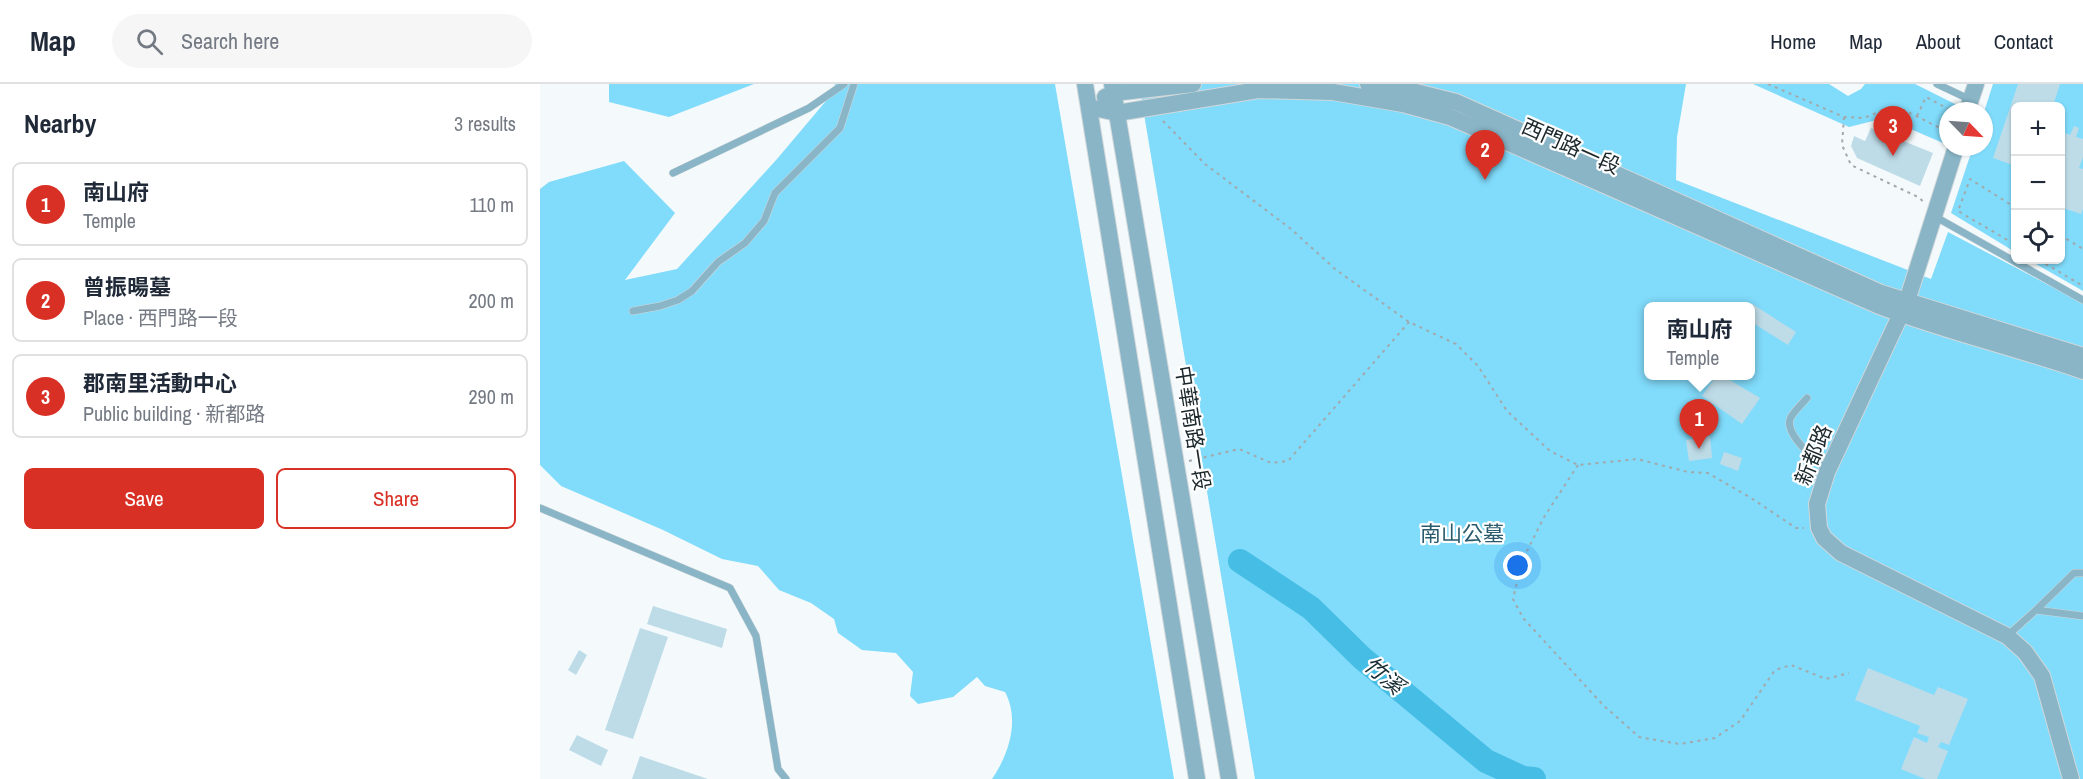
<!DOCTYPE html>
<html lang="en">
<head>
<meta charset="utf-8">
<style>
  :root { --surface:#fff; --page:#f6f6f7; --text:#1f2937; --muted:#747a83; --line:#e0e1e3; --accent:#d93025 }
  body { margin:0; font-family:"Archivo Narrow","Noto Sans TC",sans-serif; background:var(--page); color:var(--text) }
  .controls { position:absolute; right:18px; top:18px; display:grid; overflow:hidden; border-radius:9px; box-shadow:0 2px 4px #0004 }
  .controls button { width:54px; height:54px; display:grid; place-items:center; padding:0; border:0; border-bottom:2px solid var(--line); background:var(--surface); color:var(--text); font:30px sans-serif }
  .compass { position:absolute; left:1399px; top:18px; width:54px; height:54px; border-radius:50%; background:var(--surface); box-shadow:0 2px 4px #0004; rotate:115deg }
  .you { position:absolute; left:978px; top:482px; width:21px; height:21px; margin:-15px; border:4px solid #fff; border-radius:50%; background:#1a73e8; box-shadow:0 0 0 9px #1a73e833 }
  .badge { display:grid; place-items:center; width:39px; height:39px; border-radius:50%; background:var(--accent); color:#fff; font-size:20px; font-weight:700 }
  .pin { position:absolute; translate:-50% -50px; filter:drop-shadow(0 2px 3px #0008) }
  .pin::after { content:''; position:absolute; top:32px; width:21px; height:18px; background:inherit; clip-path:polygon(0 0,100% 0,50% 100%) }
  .popup { position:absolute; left:1104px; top:218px; width:111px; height:78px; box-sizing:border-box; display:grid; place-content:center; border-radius:9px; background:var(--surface); filter:drop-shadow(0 2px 4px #0005); font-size:20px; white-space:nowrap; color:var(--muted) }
  .popup b { font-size:22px; color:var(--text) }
  .popup::after { content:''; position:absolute; left:50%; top:100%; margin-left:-12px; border:12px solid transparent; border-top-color:var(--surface) }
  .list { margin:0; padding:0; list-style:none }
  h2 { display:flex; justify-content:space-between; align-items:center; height:78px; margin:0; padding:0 24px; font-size:26px }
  h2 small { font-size:20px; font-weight:400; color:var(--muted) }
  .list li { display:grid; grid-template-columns:39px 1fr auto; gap:18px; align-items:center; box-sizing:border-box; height:84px; margin:0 12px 12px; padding:0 12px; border:2px solid var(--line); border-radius:9px }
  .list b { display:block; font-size:22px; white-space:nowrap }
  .list p { margin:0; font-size:20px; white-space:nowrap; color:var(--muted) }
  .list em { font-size:20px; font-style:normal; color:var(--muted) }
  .actions { display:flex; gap:12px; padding:18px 24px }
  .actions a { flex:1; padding:14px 0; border:2px solid var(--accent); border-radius:9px; text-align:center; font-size:21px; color:var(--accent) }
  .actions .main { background:var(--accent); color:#fff }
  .icon { flex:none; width:33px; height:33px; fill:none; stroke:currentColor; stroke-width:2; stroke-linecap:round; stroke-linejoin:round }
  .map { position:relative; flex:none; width:1543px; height:695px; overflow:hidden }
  header { display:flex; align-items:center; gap:36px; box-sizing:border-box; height:84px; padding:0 30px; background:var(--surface); border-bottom:2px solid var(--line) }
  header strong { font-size:28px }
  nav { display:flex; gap:33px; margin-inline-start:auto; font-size:21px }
  .search { width:420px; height:54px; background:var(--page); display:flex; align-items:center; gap:15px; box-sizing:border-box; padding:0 21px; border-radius:33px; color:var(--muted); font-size:22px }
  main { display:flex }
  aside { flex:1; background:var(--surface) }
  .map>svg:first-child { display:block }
</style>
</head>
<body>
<header>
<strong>Map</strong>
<div class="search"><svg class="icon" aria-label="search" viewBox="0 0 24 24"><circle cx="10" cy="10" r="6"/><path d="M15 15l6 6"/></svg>Search here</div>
<nav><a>Home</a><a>Map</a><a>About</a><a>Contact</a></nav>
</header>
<main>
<aside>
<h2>Nearby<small>3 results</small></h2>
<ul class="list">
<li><span class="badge">1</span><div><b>南山府</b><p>Temple</p></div><em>110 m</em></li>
<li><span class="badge">2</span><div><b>曾振暘墓</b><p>Place · 西門路一段</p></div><em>200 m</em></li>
<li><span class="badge">3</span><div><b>郡南里活動中心</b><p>Public building · 新都路</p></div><em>290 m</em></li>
</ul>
<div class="actions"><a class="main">Save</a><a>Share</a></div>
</aside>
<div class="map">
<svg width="1543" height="695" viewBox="0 0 1543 695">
  <rect width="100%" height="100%" fill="#f4fafc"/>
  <path fill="#81dbfb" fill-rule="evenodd" d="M69 0H214L129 33 69 18Z
    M295 0H515L634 695H452C469 670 480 636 465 608L445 602 437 593 413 613 378 620 370 612 373 588 356 569 322 566 298 549 294 535 271 519 239 506 218 482 182 475 123 446 21 402 0 381V105L9 98 84 77 135 129 85 196 137 185 237 75 291 11Z
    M599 0H1146L1137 53 1136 96 1391 195 1408 148 1543 219V695H715ZM1108 222H1210V292H1108Z
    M1213 0H1289L1308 12 1321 5 1325 0H1375L1419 22 1417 27H1408V47L1403 59 1345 34 1309 43Z
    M1453 0H1543V207L1489 176H1520V22H1476L1475 168 1411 129 1433 63H1444V28Z"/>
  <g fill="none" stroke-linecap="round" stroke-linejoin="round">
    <path stroke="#45bde4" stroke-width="24" d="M700 477 771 524 822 574 946 677 983 694 994 695"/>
  </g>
  <path fill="#bedce8" d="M1478 0H1520L1513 22H1476V82L1453 74Z
    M1534 42 1539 44 1536 53 1543 55V73L1539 84 1543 85V125L1541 130 1520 123V47L1530 51Z
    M1331 44 1393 69 1380 102 1317 74 1311 62 1314 52 1325 57Z
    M1211 219 1256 248 1248 261 1210 237Z
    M1176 292H1183L1220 314 1202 340 1162 312Z
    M1170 352 1172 374 1149 377 1146 356Z
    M1184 368 1202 374 1198 387 1180 380Z
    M113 522 187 545 182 564 107 540Z
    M100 544 128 553 93 655 65 646Z
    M39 566 47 571 36 591 28 586Z
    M1328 584 1394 611 1398 603 1428 615 1409 661 1401 658 1398 663 1408 667 1397 695H1385L1361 685 1374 653 1387 659 1389 653 1377 649 1380 642 1315 616Z
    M37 651 68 666 61 682 29 666Z
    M100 672 168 695H92Z"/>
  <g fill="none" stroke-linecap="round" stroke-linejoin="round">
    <g stroke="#d1d8db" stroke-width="8">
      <path id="service" d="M1397 0 1431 16
        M133 89 269 24 304 0
        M1394 132 1543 216
        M93 227 120 222 138 216 152 207 178 178 205 159 224 137 235 109 300 44 314 0
        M1267 314C1262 320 1255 326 1251 333 1242 349 1275 375 1286 386
        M0 424 190 504 216 552 238 685 246 695
        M1496 526 1534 489H1543
        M1467 552 1496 526 1543 532"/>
    </g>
    <g stroke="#d1d8db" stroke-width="18">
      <path id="tertiary" d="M545 0 657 695
        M572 0 689 695
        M828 0 864 5 916 18 1341 209 1543 272
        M565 13 574 9 653 0
        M549 23 577 29 718 6 793 8 863 20 910 33 1337 221C1404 247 1475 263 1543 287
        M1427 27 1436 0
        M1416 63 1367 217 1287 388 1277 420 1279 444 1284 454 1301 469 1467 552 1485 568 1502 592 1531 695"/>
    </g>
    <path stroke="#a1a9ac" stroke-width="2" stroke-dasharray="3 4.5" stroke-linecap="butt" d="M1228 0 1304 33 1324 34 1343 26H1364L1402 45
      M1377 32 1386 13 1412 27
      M1304 33 1302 61 1311 81 1380 114 1383 118
      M623 37 665 80 751 145 795 185 869 238 916 260 938 282 967 327 1010 367 1038 381 1097 375 1148 388 1168 389 1211 414 1256 444H1264
      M1476 124 1430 95 1418 127 1476 161
      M1520 151 1543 165
      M1499 176 1543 202
      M649 377 699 365 731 379 748 377 869 238
      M1038 381 1004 433 982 477 973 515 983 534 1063 621 1099 653 1139 660 1175 654 1200 637 1235 586 1251 581 1286 595 1309 589"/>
    <use href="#service" stroke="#89b5c7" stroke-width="7"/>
    <use href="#tertiary" stroke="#89b5c7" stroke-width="16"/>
  </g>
  <g text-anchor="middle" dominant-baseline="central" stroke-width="4.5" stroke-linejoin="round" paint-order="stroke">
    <g font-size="21" fill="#1b272b" stroke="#fff">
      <text transform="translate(1031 62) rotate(24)">西門路一段</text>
      <text transform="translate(653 344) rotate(81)">中華南路一段</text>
      <text transform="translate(1273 371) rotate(-68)">新都路</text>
    </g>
    <g font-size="21" fill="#2a5b6c" stroke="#fff">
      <text x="922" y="449">南山公墓</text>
    </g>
    <g font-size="22" font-style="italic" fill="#182d34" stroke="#fff">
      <text transform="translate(844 591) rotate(40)">竹溪</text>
    </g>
  </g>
</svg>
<div class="controls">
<button>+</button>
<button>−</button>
<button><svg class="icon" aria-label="locate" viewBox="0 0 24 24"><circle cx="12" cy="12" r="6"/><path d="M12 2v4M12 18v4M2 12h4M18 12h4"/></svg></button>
</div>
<svg class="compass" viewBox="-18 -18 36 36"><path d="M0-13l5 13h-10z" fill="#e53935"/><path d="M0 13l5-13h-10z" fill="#747a83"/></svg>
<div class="you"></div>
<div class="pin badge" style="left:1159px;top:365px">1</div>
<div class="popup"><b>南山府</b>Temple</div>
<div class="pin badge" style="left:945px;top:96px">2</div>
<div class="pin badge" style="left:1353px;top:72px">3</div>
</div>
</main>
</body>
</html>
